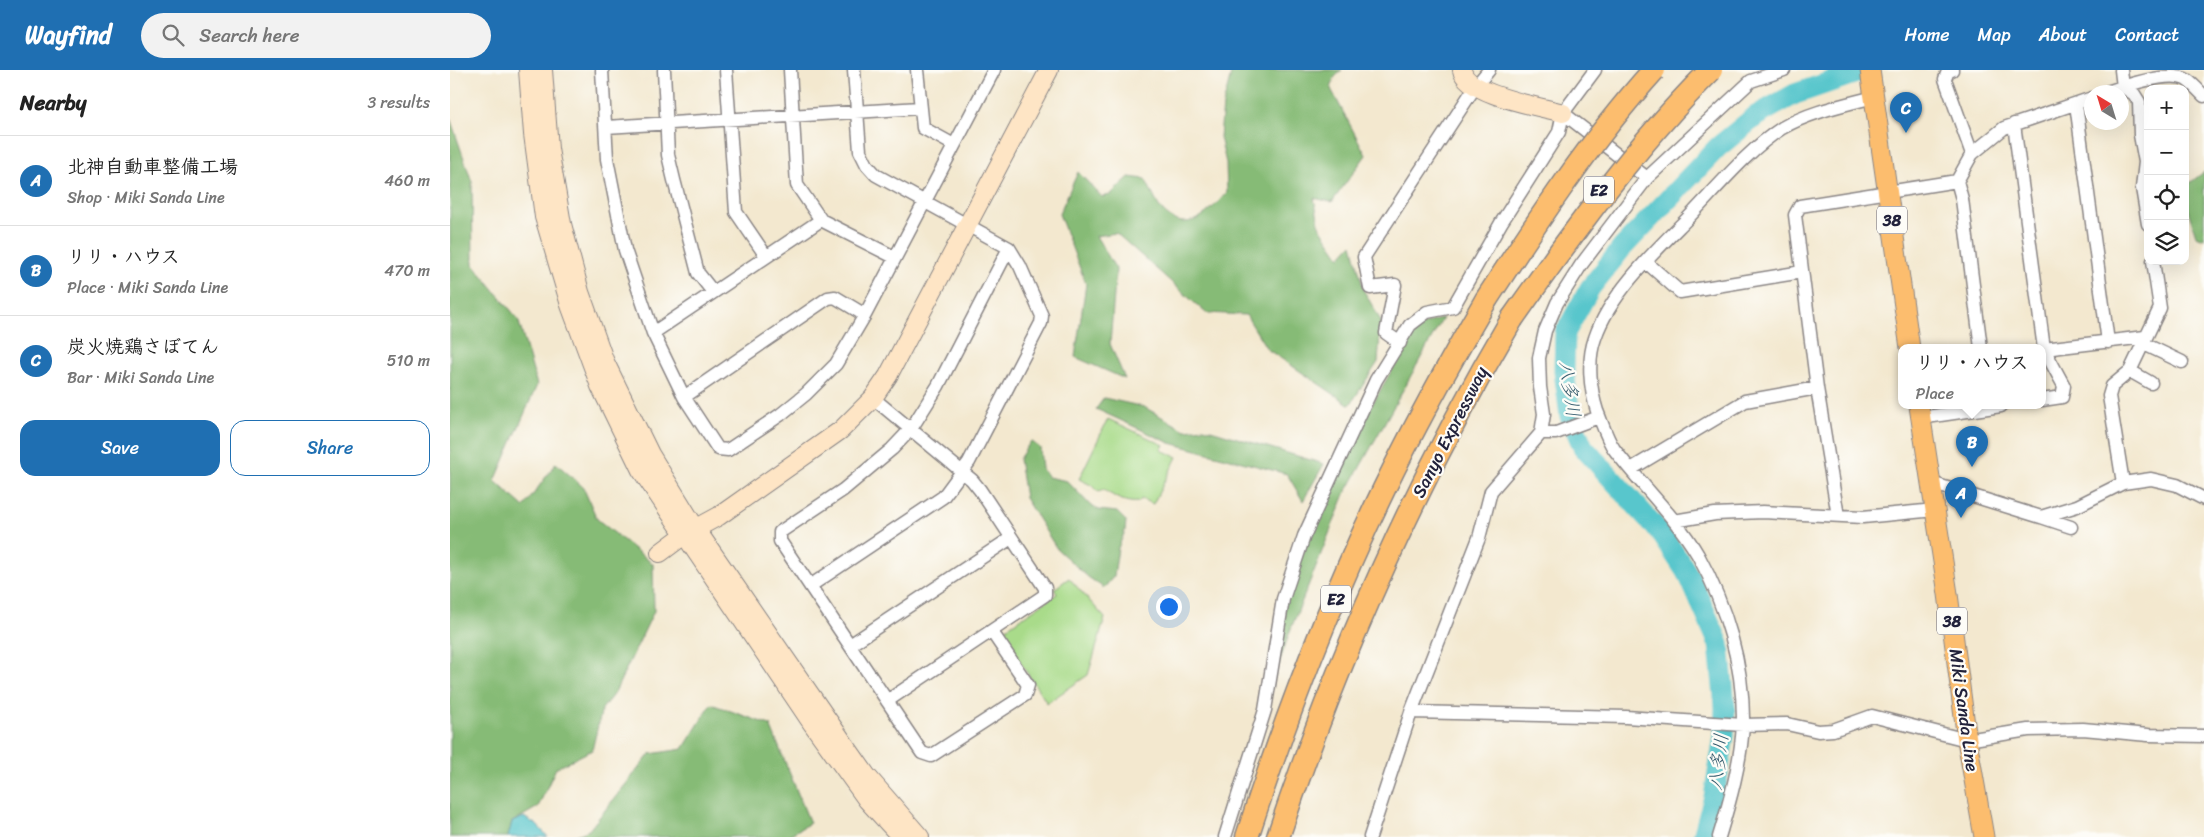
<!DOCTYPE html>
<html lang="en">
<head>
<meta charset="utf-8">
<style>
  :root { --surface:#fff; --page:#f2f2f2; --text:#222; --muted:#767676; --line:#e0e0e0; --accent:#1f6fb2 }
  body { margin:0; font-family:Sriracha,"Klee One",sans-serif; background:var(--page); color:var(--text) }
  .controls { position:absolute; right:15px; top:15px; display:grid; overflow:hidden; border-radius:10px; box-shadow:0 5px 20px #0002 }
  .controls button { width:45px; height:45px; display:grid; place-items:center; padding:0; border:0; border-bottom:1px solid var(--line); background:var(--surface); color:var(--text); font:25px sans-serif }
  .compass { position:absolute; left:1634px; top:15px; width:45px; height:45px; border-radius:50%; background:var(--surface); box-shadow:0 5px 20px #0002; rotate:322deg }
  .you { position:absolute; left:718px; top:536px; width:18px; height:18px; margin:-12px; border:4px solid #fff; border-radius:50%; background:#1a73e8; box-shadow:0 0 0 8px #1a73e833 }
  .badge { display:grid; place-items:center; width:32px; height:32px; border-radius:50%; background:var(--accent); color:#fff; font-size:16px; font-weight:700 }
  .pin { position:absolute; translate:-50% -41px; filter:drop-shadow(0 1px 2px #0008) }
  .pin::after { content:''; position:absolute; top:26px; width:18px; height:15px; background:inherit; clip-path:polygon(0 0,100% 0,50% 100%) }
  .popup { position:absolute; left:1448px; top:274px; width:148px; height:65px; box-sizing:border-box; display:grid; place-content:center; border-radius:10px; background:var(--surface); filter:drop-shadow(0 1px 4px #0005); font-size:16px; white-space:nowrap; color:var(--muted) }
  .popup b { font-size:19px; color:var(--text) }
  .popup::after { content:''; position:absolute; left:50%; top:100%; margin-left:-10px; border:10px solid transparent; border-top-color:var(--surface) }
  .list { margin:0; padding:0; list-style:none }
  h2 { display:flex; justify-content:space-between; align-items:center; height:65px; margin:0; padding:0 20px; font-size:21px }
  h2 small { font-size:16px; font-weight:400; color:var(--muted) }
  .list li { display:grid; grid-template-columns:32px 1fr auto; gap:15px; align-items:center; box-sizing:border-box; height:90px; padding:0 20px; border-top:1px solid var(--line) }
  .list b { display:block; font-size:19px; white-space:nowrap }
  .list p { margin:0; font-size:16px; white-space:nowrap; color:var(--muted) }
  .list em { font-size:16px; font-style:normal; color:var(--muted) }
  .actions { display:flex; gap:10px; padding:15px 20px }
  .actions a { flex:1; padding:11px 0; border:1px solid var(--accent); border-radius:15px; text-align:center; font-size:18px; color:var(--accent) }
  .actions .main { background:var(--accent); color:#fff }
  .icon { flex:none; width:28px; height:28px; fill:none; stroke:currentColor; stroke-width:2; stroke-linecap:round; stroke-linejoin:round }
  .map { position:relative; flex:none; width:1754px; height:767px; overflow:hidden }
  header { display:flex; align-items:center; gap:30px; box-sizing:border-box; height:70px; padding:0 25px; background:var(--accent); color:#fff }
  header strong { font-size:24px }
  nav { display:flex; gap:28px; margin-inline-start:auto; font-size:18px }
  .search { width:350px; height:45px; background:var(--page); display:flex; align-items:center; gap:12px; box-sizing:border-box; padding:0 18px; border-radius:28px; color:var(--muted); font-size:19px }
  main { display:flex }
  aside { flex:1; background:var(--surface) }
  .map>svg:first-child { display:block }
</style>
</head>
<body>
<header>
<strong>Wayfind</strong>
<div class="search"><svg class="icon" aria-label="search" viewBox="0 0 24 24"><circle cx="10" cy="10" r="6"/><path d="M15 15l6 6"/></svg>Search here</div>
<nav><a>Home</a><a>Map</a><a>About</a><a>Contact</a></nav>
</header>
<main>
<aside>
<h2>Nearby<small>3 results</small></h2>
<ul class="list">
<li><span class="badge">A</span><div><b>北神自動車整備工場</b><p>Shop · Miki Sanda Line</p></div><em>460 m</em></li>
<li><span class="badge">B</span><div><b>リリ・ハウス</b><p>Place · Miki Sanda Line</p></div><em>470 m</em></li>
<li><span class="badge">C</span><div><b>炭火焼鶏さぼてん</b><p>Bar · Miki Sanda Line</p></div><em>510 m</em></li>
</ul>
<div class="actions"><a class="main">Save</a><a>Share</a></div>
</aside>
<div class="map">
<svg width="1754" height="767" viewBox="0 0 1754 767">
  <rect width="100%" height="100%" fill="#fdfcf7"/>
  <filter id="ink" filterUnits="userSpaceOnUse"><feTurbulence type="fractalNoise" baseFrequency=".02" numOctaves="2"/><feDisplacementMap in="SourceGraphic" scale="10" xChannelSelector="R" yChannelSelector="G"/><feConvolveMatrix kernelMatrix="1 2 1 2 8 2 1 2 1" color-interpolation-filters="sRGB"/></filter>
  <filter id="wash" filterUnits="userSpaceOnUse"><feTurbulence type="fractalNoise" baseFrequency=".0096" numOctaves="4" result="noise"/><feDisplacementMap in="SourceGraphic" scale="20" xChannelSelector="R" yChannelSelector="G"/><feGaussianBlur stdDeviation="1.12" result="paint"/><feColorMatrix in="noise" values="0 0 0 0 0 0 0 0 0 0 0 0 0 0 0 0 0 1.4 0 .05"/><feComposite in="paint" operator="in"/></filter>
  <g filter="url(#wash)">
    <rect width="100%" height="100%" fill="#f3e8cf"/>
    <path fill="#a9db8a" stroke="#667e62" d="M658 349 714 375 711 380 727 387 703 434 691 429 689 432C676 434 665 427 654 420L648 422 641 415 629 409Z
      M619 508 655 548 638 605 597 633 554 568 552 561 607 524 604 519Z"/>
    <path fill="#86bb76" stroke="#546e58" d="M782 0H892L884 8 881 19 916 85 882 132 864 128 870 158 890 187 902 174 914 221 931 251 928 292 900 335 817 279 796 245 756 243 666 163 646 166 666 199 660 274 675 309 625 287 636 214 609 144 628 102 652 127 660 125 679 107 695 109C701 119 705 132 712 140 736 167 759 143 777 122L776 93 770 67 773 35Z
      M0 48 22 112 23 194 68 249 87 315 45 411 74 437 106 393 133 417 147 449 203 494 204 541 165 622 152 639 142 680 106 698 88 737 62 752 58 767H0Z
      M1754 102V169L1746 166 1738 140 1737 115Z
      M993 248 895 424 840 561 818 626 838 521 891 389 955 277 971 255Z
      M654 328 694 337 735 360 754 358 874 394 853 431 837 404 720 373 646 339Z
      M581 371 590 378 592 399 598 407 617 411 641 436 649 440 667 442 676 451 675 461 668 478 664 506 654 518 638 507 607 479 575 428 569 389Z
      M261 634 320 655 360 753 336 767H122L139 760 200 684 233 679Z"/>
    <path fill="#58c6cc" stroke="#3d7484" d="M74 747 87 755 98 767H58L62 752Z"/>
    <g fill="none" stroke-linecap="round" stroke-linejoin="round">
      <path stroke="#58c6cc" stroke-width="21" d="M1253 767 1264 727 1274 666 1275 637 1269 574 1239 506 1211 463 1133 377 1120 346 1114 301 1115 263 1140 218 1172 178 1268 77 1306 46 1345 24 1415 0"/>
    </g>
  </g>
  <g filter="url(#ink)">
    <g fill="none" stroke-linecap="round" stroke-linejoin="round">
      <g stroke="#8a8585" stroke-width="15">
        <path id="street" d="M152 0 157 89 175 180 203 263 234 327 268 379 278 380 330 345 356 324 386 294 415 245 544 0
          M214 0 218 85 224 110 248 203 263 222
          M276 0 286 142 316 186
          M340 0 347 115 371 150 444 187
          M467 0 473 58 504 75
          M1671 0 1673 17 1684 24 1689 32 1690 65 1695 92 1692 118 1698 154
          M1657 22C1674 16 1721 0 1737 10 1743 14 1749 21 1754 26
          M1626 34 1658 272
          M1113 43 1197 108
          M1564 54 1594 279
          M156 57 470 38
          M1522 84 1554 58 1642 28
          M1507 111 1512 129 1531 278
          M1196 192 1230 222 1352 202
          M203 263 371 150
          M950 273 936 263 945 215 920 218 914 187 1025 17 1039 0
          M1692 273 1732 292
          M1680 301 1701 313
          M234 327 378 228 385 227 415 245
          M423 328 522 410 530 420 595 518V525L437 631
          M1592 330 1612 327 1614 316 1594 279 1695 267
          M1470 348 1551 336
          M1091 363H1106L1149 347
          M1181 399 1295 331 1367 318
          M1481 413 1591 447 1627 436 1673 413 1701 409 1727 415 1754 429
          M1673 413 1659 326 1662 316 1680 301 1710 238 1703 191
          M1388 446 1367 318 1345 145 1350 136 1507 111 1522 84 1495 9 1498 1 1502 0
          M1591 447 1621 457
          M1224 451 1265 444 1313 442 1413 447 1485 440
          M360 516 493 427 519 392 591 253 592 246 570 196 559 178 426 105 417 95 410 81 404 0
          M542 562 578 615 575 625 481 686 472 683 330 471V462L393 420 442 379 461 359 488 316 559 178
          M400 575 561 468
          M961 642 1176 647 1293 655 1337 654 1368 661 1383 660 1422 646 1517 670 1578 660 1633 659 1698 665 1754 666
          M775 767 815 640 833 529 854 466 926 310 960 255 977 242 1003 237 1051 153 1109 62 1113 43 1145 0
          M920 767 961 642 1029 468 1041 421 1091 363 1094 344 1090 317 1089 288 1095 261 1107 233 1131 195 1197 108 1301 11 1334 0
          M1269 767C1280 731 1291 692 1293 654 1294 595 1276 536 1248 485 1225 446 1191 415 1164 379 1157 369 1152 353 1147 341 1140 319 1137 290 1145 268 1159 226 1201 185 1232 154 1263 123 1295 82 1332 58 1359 42 1394 35 1424 27"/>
      </g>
      <g stroke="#8a8585" stroke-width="20">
        <path id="secondary" d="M78 0 83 64 94 147 120 235 150 316 191 400 361 652 417 730 451 767
          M93 0 99 79 112 154 130 222 155 292 200 384 246 459 391 669 417 706 470 767
          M1012 0C1016 25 1092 37 1113 43
          M210 483 234 465 269 446 391 360 423 328 438 306 599 0"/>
      </g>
      <g stroke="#8a8585" stroke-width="21">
        <path id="primary" d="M1420 0 1460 278
          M1469 336 1498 524 1517 670 1534 767"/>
      </g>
      <g stroke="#8a8585" stroke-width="25">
        <path id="highway" d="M797 767C835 649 880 531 934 419 965 355 1000 292 1036 230
          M828 767C888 587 966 412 1062 249"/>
      </g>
      <use href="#street" stroke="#fff" stroke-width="12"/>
      <use href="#secondary" stroke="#fee5c5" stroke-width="18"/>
      <use href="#primary" stroke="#fcbd6e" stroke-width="19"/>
      <use href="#highway" stroke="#fcbd6e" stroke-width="22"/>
      <g stroke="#8a8585" stroke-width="25" stroke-linecap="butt">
        <path id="highway-bridge" d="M1036 230C1088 150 1140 71 1204 0
          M1062 249C1123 162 1186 75 1261 0"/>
      </g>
      <use href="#highway-bridge" stroke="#fcbd6e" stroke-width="22"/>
    </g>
  </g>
  <g text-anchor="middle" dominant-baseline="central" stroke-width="4.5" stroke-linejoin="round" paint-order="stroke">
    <g fill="#fdfcf7" stroke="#646373" stroke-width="1">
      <rect x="1134" y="106.5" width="30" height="27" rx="4"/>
      <rect x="1427" y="136.5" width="30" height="27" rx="4"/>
      <rect x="871" y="515.5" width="30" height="27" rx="4"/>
      <rect x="1487" y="537.5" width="30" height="27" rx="4"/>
    </g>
    <g font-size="16" font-weight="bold" fill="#22223b">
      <text x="1149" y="120">E2</text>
      <text x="1442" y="150">38</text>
      <text x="886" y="529">E2</text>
      <text x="1502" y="551">38</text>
    </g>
    <g font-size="18" fill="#22223b" stroke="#fdfcf7">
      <text transform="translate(1000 362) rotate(-63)">Sanyo Expressway</text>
      <text transform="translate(1514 640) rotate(82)">Miki Sanda Line</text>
    </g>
    <g font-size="19" font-style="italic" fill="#355b6e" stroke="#fdfcf7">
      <text transform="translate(1120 319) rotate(82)">八多川</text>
      <text transform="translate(1268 692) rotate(-83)">八多川</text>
    </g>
  </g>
</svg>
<div class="controls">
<button>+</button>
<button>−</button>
<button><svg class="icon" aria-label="locate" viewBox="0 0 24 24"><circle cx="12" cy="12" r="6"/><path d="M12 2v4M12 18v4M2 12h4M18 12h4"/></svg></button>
<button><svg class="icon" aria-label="layers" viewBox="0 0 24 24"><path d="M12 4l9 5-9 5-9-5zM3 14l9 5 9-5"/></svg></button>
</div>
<svg class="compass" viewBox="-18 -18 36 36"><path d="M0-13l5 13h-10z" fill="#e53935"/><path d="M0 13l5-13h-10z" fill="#767676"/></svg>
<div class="you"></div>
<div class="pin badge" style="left:1511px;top:448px">A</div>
<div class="pin badge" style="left:1522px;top:397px">B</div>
<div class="popup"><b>リリ・ハウス</b>Place</div>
<div class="pin badge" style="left:1456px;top:63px">C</div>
</div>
</main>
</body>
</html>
